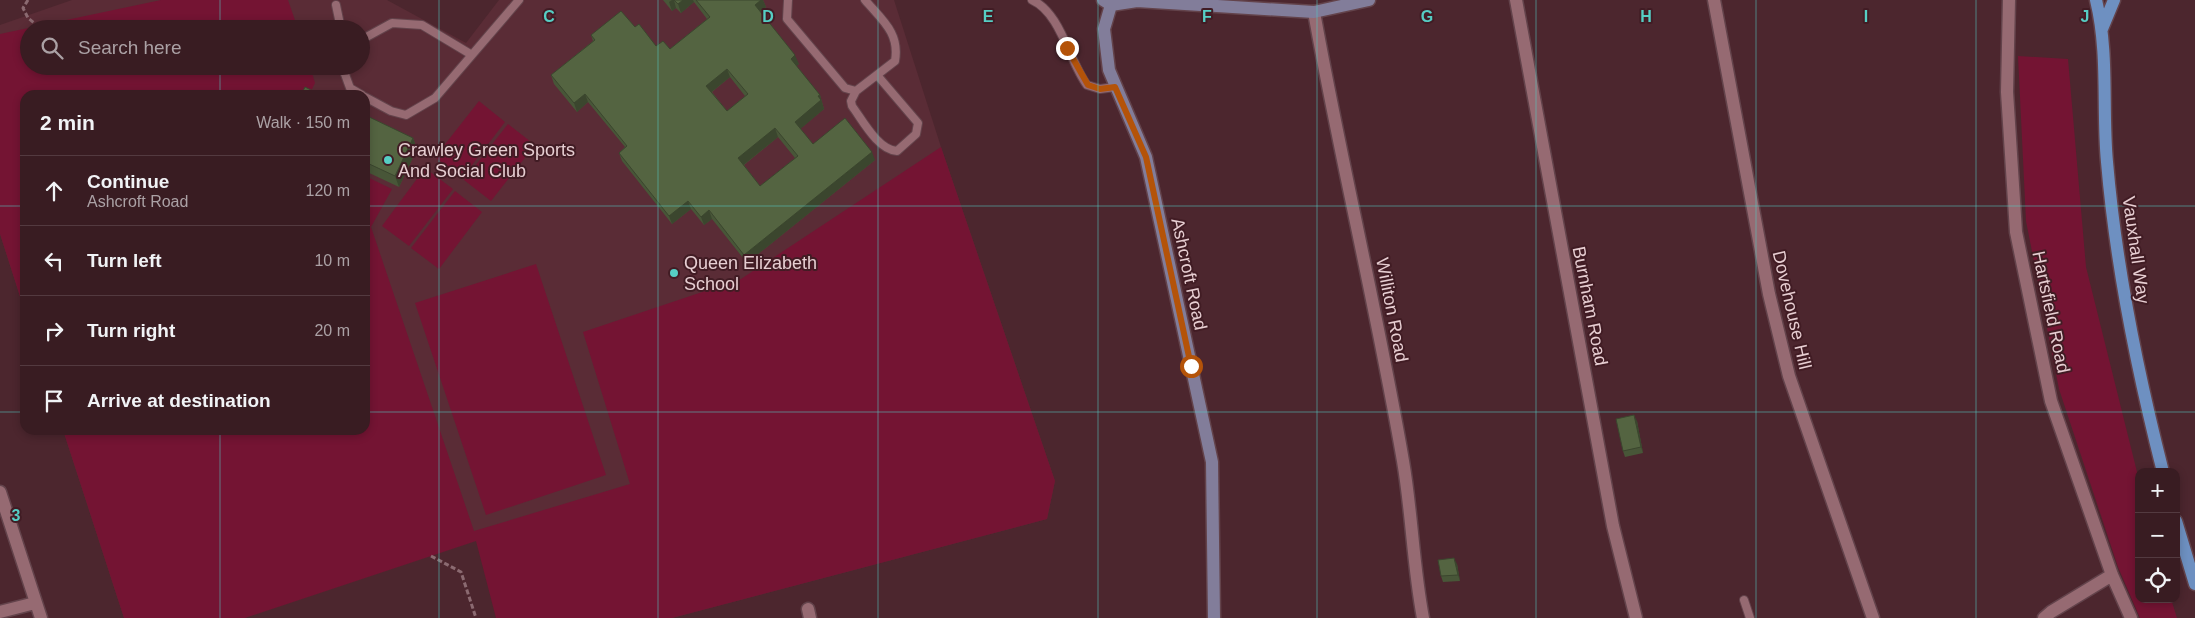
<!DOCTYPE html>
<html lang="en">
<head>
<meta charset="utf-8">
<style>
  :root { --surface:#391c22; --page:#40252a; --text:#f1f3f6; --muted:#aba1a5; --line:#533a40 }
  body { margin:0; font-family:Arial,sans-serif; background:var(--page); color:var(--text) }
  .controls { position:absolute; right:15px; bottom:15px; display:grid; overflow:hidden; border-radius:10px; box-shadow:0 2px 8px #0003 }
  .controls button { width:45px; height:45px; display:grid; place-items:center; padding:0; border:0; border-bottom:1px solid var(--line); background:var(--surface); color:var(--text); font:25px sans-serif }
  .stop { position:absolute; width:15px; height:15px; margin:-11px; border:4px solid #b45309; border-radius:50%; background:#fff }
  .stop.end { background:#b45309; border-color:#fff; box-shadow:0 1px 5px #0008 }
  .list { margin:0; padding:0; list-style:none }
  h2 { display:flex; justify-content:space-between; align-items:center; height:65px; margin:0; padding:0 20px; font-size:21px }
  h2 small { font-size:16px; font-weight:400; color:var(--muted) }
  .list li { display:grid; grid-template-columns:32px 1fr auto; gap:15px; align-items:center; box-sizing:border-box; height:70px; padding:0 20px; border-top:1px solid var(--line) }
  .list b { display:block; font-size:19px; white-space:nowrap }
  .list p { margin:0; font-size:16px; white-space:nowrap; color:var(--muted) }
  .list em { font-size:16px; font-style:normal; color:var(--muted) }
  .icon { flex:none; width:28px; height:28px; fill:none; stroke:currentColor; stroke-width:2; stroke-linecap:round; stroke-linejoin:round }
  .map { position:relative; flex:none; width:2195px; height:618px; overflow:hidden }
  .search { position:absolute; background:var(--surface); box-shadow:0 2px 8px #0003; left:20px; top:20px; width:350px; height:55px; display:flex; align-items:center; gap:12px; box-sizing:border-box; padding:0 18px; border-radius:28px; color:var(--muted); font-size:19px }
  .panel { position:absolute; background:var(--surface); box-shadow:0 2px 8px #0003; left:20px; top:90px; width:350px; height:345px; border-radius:15px }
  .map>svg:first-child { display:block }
</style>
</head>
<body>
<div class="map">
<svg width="2195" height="618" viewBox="0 0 2195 618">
  <rect width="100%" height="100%" fill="#4c262e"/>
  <path fill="#5a2c36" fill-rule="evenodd" d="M72 0H387L466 43 499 0H894L941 147 1055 481 1047 519 672 618 474 531 124 618 63 430H365V95H25V312L0 234V25ZM29 29H361V66H29Z"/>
  <path fill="#741433" d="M161 0H288L298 29H29V66H310L315 83 309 95H25V312L0 234V34Z
    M2018 56 2068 59 2086 267 2139 480V599H2171L2177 618H2140L2118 567 2059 389 2026 221Z
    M479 101 505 122 462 178 435 157Z
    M508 124 535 145 491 201 464 180Z
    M941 147 1055 481 1047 519 672 618H496L476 541 245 618H124L63 430H365V176L392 189 371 227 474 531 630 484 583 332 741 279Z
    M425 168 453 189 409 246 382 226Z
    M455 191 482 212 439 269 411 248Z
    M536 264 606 475 486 515 415 303Z"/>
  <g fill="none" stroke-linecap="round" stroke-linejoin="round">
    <g stroke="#63434b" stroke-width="10">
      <path id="lane" d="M788 0 787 19 845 88 856 91 895 61C900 33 882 20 865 0
        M1032 0C1061 13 1069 61 1087 85L1100 89 1115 87
        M336 5 341 29
        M361 40 392 23 422 25 472 55
        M342 66 350 88 362 95
        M856 91 851 101 852 106C863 121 878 150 897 151L916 134 918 123 877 75
        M365 97 391 111 406 115 435 98 519 0
        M1744 600 1750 618"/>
    </g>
    <g stroke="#63434b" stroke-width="15">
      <path id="street" d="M1516 0 1613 526 1636 618
        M1714 0 1769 294 1789 376 1873 618
        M2009 0 2007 92 2016 232 2051 401 2112 575 2131 618
        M1314 12C1341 162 1377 310 1403 461 1412 513 1413 566 1423 618
        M0 492 41 618
        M808 609 810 618
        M0 612 35 603
        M2044 618 2051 612 2112 575"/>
    </g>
    <g stroke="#63434b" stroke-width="15">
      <path id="secondary" d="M1103 0 1111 5 1137 1 1314 12 1369 0
        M1111 5 1104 29 1109 70 1146 157 1212 462 1214 618"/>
    </g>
    <g stroke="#63434b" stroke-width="15">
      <path id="primary" d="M2096 0C2109 53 2102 109 2107 162 2116 268 2137 370 2163 472
        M2102 29 2114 0
        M2176 521 2195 584"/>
    </g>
    <path stroke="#8b6a71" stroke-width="3" stroke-dasharray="5 2.5" stroke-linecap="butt" d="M28 0 23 8 28 18 38 26
      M431 556 461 572 476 618"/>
    <use href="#lane" stroke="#966a72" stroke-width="8"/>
    <use href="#street" stroke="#966a72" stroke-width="12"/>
    <use href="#secondary" stroke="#827d9a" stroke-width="12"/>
    <use href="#primary" stroke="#6e90c1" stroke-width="12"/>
  </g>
  <path fill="#485638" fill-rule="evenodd" d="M663 0H763L766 7 760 12 799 64 796 66 820 95 824 109 800 129 813 144 875 160 747 263 712 219 704 225 691 209 672 224 622 161 619 153 625 147 588 102 577 112 554 84 551 75 593 41 591 35 635 27 656 46 670 49 707 19 694 2 681 13 676 8 672 11ZM730 77 745 96 727 111 712 92ZM778 137 795 158 760 186 744 165Z
    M365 115 413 138 417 149 399 187 365 171Z
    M1637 421 1643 453 1625 457 1623 451Z
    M1457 564 1460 581 1443 582 1441 576Z"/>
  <path fill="#3b462e" d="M672 0H674L676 8 672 11 669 2Z
    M683 0H693L694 2 681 13 678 4Z
    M761 0H763L766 7 758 13 755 5Z
    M795 55 799 64 794 68 791 59Z
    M727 69 730 77 709 94 706 86Z
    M585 94 588 102 577 112 574 103Z
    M820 95 824 109 798 131 795 122Z
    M775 128 778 137 741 167 738 158Z
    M413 138 417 149 399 187 395 176Z
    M872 152 875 160 747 263 744 255Z
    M688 201 691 209 672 224 669 216Z
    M709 210 712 219 704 225 701 217Z
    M1634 415 1637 421 1643 453 1641 447Z
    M1454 558 1457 564 1460 581 1458 575Z"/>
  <path fill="#546441" stroke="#3b462e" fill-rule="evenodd" d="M674 0H683L678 4Z
    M696 0H761L755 5 795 55 791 59 820 95 818 96 821 100 795 122 813 144 845 118 872 152 744 255 709 210 701 217 688 201 669 216 619 153 627 146 585 94 574 103 551 75 595 40 591 35 621 11 635 27 639 24 656 46 663 41 670 49 710 17ZM727 69 748 94 727 111 706 86ZM775 128 798 156 760 186 738 158Z
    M305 87 321 95H301Z
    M365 115 413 138 395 176 365 162Z
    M1634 415 1641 447 1623 451 1616 419Z
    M1454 558 1458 575 1441 576 1438 560Z"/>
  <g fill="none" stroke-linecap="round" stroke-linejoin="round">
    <path stroke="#b45309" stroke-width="6" d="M1067 48 1088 85 1100 89 1115 87 1146 157 1191 366"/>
  </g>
  <path fill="none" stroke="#56cec4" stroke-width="1" stroke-opacity="0.55" d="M220 0V29M439 0V618M658 0V618M878 0V618M1098 0V618M1317 0V618M1536 0V618M1756 0V618M1976 0V618M220 66V95M0 206H25M365 206H2195M0 412H25M365 412H2195M220 430V618"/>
  <g fill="#56cec4" stroke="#411c24" stroke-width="2">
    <circle cx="388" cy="160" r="5"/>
    <circle cx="674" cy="273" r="5"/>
  </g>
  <g text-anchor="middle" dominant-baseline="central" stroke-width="4" stroke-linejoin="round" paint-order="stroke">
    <g font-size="18" fill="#e7ced2" stroke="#411c24" text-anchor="start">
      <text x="398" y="150">Crawley Green Sports<tspan x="398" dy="21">And Social Club</tspan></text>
      <text x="684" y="263">Queen Elizabeth<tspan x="684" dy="21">School</tspan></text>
    </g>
    <g font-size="18" fill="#e7ced2" stroke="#411c24">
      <text transform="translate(2136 250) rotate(82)">Vauxhall Way</text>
      <text transform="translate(1189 274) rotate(78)">Ashcroft Road</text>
      <text transform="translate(1590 306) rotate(79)">Burnham Road</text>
      <text transform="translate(1392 310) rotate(79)">Williton Road</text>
      <text transform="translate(1792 310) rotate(77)">Dovehouse Hill</text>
      <text transform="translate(2051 312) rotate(78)">Hartsfield Road</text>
    </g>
  </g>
  <g font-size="16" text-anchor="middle" font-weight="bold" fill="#56cec4" stroke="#411c24" stroke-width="4" stroke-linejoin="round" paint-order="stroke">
    <text x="549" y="22">C</text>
    <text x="768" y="22">D</text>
    <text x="988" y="22">E</text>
    <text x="1207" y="22">F</text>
    <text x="1427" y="22">G</text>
    <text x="1646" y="22">H</text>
    <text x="1866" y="22">I</text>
    <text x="2085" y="22">J</text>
    <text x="16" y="521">3</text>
  </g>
</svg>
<div class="controls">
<button>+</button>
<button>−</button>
<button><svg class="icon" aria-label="locate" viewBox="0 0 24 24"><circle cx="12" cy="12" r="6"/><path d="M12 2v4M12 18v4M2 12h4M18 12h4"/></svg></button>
</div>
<div class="stop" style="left:1191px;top:366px"></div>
<div class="stop end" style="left:1067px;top:48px"></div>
<div class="search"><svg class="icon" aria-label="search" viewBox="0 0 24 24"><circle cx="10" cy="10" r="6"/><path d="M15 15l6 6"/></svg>Search here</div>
<section class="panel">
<h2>2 min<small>Walk · 150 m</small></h2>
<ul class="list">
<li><svg class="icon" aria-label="ahead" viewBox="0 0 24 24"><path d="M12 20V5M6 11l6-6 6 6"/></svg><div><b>Continue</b><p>Ashcroft Road</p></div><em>120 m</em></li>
<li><svg class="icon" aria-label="left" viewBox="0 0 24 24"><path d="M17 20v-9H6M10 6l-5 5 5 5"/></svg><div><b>Turn left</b></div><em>10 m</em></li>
<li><svg class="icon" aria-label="right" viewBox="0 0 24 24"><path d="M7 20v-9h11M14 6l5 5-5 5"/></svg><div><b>Turn right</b></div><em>20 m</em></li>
<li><svg class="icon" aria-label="arrive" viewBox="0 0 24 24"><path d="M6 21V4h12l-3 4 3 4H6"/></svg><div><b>Arrive at destination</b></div></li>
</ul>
</section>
</div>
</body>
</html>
